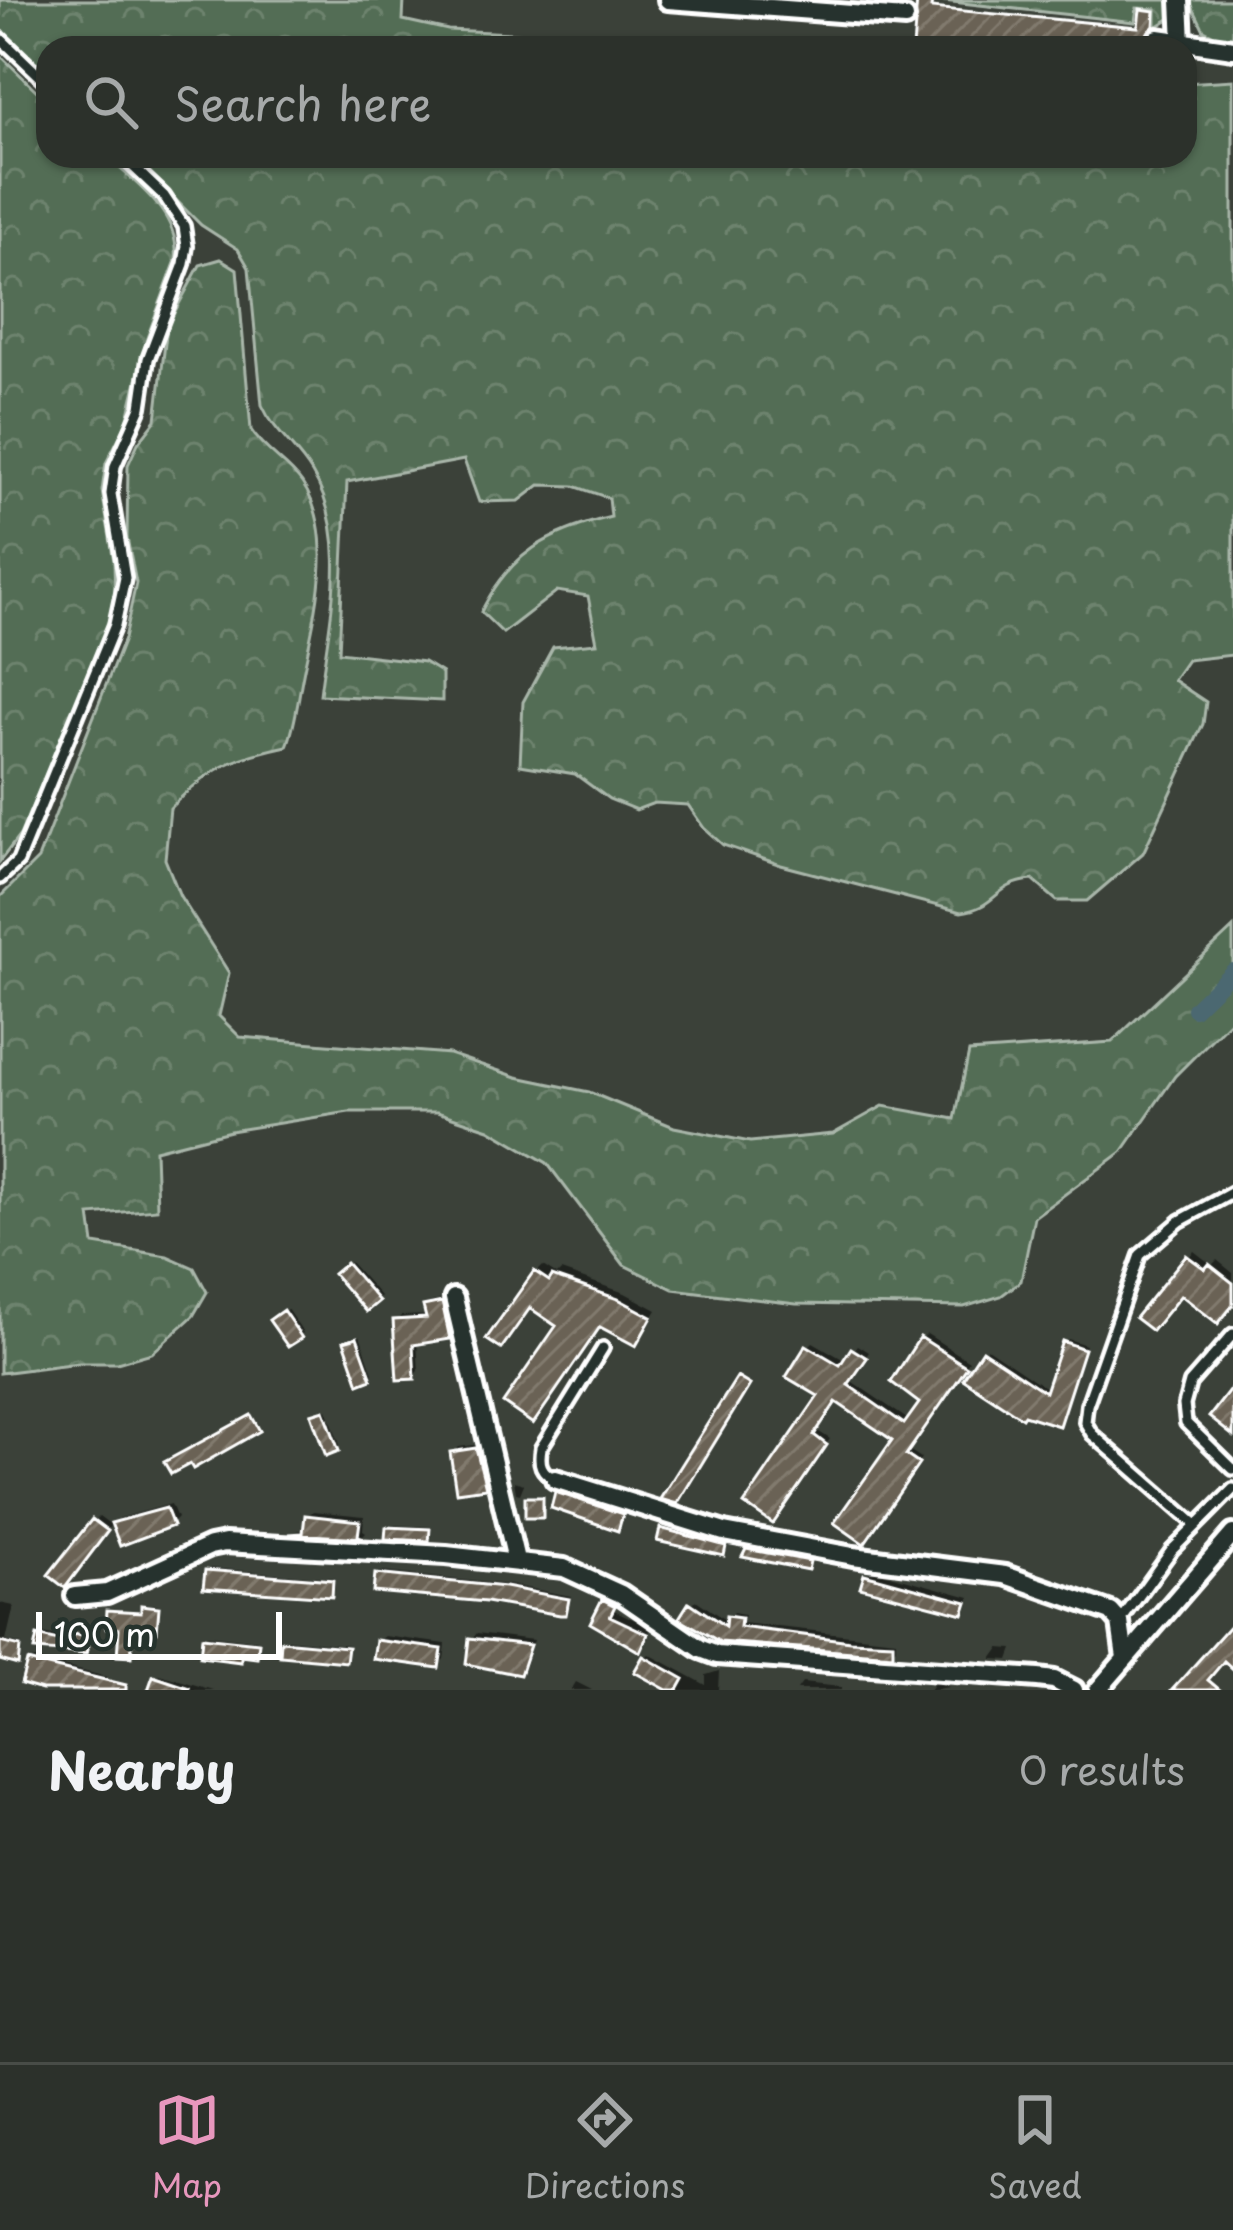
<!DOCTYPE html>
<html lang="en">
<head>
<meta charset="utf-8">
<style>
  :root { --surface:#2c312b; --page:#343933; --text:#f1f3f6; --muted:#a6a9a9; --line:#484c47; --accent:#e797bd }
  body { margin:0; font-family:"Playpen Sans",sans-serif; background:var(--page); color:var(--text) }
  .scale { position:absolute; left:36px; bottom:30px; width:246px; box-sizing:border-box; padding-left:12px; border:6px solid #fff; border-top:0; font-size:33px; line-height:42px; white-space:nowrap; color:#fff; -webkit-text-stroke:9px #26332d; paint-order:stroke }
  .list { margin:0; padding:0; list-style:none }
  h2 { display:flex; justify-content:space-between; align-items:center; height:156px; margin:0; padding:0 48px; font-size:51px }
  h2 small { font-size:39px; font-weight:400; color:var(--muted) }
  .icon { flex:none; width:66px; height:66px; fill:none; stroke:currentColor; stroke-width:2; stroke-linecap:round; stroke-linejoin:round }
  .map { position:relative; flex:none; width:1233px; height:1690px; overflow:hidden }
  .search { position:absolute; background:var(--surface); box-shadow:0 3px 9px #0004; left:36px; right:36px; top:36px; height:132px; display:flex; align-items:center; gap:30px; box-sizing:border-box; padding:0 42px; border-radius:36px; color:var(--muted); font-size:45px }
  .sheet { height:372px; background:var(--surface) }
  nav { display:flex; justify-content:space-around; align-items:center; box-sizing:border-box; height:168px; border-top:3px solid var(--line); background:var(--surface); font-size:33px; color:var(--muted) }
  nav a { display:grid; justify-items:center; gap:6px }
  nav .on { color:var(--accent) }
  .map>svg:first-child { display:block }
</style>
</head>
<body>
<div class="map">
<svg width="1233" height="1690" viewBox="0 0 1233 1690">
  <defs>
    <pattern id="forest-crowns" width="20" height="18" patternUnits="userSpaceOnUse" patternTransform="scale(3)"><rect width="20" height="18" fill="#536d54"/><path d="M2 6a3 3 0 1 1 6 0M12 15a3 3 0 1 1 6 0" fill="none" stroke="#6d836e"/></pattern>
    <pattern id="building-hatch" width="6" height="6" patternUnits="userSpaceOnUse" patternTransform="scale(3)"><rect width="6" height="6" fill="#6b6254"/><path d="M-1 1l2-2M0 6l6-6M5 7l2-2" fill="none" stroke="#817a6e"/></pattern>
  </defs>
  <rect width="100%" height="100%" fill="#3b4139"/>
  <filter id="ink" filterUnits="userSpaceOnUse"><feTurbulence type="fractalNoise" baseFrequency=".00833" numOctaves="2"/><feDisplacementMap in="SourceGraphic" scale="24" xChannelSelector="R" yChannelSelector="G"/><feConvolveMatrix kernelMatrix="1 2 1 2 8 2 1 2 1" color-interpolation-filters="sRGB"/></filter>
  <g filter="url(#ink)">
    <path fill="url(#forest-crowns)" stroke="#a9b6aa" stroke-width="3" d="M0 0H404L403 20 448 30 828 48H48V75L0 29Z
      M934 0H1169L1171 18 1156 27V9L1137 8 1135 22Z
      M1189 0H1233V44L1204 30Z
      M0 55 48 102V156H106C138 185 180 213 176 260L147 338 127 422 106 463 102 491 114 561 115 597 103 641 20 835 0 861Z
      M1233 80V655L1187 660 1173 680 1206 702 1203 724 1143 853 1087 901H1057L1033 880C994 883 997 908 961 912L781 865 723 845 704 828 688 805 654 803 636 810 609 799 575 774 520 765 523 702 553 647 597 643 588 596 557 591 503 633 481 612C510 553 549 532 611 517L609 498 574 486 540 485 519 501 479 502 464 460 347 482 339 652 424 662 442 673V701L320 695C328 624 352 538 312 473 297 448 274 432 262 405L249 268 238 249 201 225 132 156H1185V83Z
      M221 259 237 269 251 430C265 452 288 463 302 483 338 535 314 618 303 674 298 698 296 724 287 746 231 758 210 768 170 808L165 859 180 896 229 973 219 1016 240 1037 449 1054 517 1077 589 1092 674 1127 750 1142 833 1134 883 1106 955 1119 969 1052 1112 1042 1233 928V1018L1175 1076 1122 1152 1034 1217 1021 1281 1001 1296 964 1307 796 1304 673 1289 624 1265 547 1163 489 1129 437 1112H349L230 1131 155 1150 157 1209 90 1215 94 1244 167 1256 194 1268 207 1292 193 1316 152 1353 117 1363H78L0 1373V897L38 859 124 639 136 583 127 538 128 465 138 443 156 420 167 326 200 265Z"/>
    <path fill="#0007" d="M1194 1251 1212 1265 1217 1260 1233 1273V1302L1181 1291 1139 1317Z
      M350 1262 380 1296 367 1308 337 1274Z
      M543 1266 557 1275 561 1271 625 1293 657 1310 636 1343 601 1324 560 1326 531 1305 536 1273Z
      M446 1299 454 1331 449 1336 417 1342 419 1371 414 1376 396 1321 401 1316 428 1315 427 1307 431 1302Z
      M287 1309 303 1333 289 1343 273 1320Z
      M927 1334 969 1361 909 1450 921 1458 868 1535 896 1439 837 1399 816 1430 830 1439 777 1515 823 1395 791 1376 809 1346 813 1342 846 1361 858 1345 869 1352 850 1380 910 1421 923 1402 922 1339Z
      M360 1335 373 1373 370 1377 347 1342Z
      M1068 1339 1086 1345 1058 1423 984 1352 987 1348 1049 1390Z
      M327 1409 340 1445 337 1448 314 1415Z
      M482 1444 490 1479 484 1485 453 1453 459 1447Z
      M514 1481 524 1484 520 1494 516 1493Z
      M171 1504 177 1518 171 1524H114L120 1518Z
      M313 1511 364 1516 363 1530 366 1532 363 1535 296 1531 306 1529 308 1516Z
      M99 1516 111 1525 70 1578 94 1521Z
      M392 1525 432 1527 431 1535 428 1538 389 1528Z
      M751 1548 810 1559 809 1564 748 1551Z
      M211 1568 335 1578 334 1591 330 1594 208 1571Z
      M872 1570 970 1597 968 1605 962 1611 866 1576Z
      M382 1572 510 1585 571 1596 565 1612 378 1576Z
      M610 1595 619 1600 614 1610 652 1628 639 1648 594 1622Z
      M696 1600 728 1622 733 1613 744 1615 742 1623 896 1640V1648L892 1652 721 1639 692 1604Z
      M0 1603 14 1606 6 1641 22 1645 17 1661 0 1657Z
      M147 1604 160 1605 159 1626 134 1627 129 1654 122 1627 110 1611 144 1610Z
      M79 1632 91 1635 85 1650 40 1637 43 1634 74 1641Z
      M477 1633 533 1640 525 1666 519 1672 472 1639Z
      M208 1635 260 1641 259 1652 240 1658 205 1638Z
      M384 1636 446 1644 444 1659 438 1665 378 1641Z
      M287 1639 349 1645 348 1656 345 1659 284 1642Z
      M1000 1648 1013 1649 1009 1660 992 1659Z
      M649 1654 706 1685V1675L719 1671 718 1690H673L646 1657Z
      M33 1659 107 1677 104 1688 111 1690H51L30 1662Z
      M159 1674 213 1690H153Z
      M576 1682 592 1690H571Z
      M935 1682 949 1687 929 1690Z
      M802 1683 841 1687V1690H797Z"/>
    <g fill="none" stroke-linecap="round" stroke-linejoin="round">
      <path stroke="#4b6871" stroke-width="16" d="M1194 1009 1233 971"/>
    </g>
    <path fill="url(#building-hatch)" stroke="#fff" stroke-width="3" d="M917 0H932L931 8 1138 27 1140 9 1155 11 1154 26 1145 37 1150 48H913Z
      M1186 1255 1205 1269 1209 1264 1233 1283V1305L1218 1324 1181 1295 1152 1331 1135 1318Z
      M346 1263 379 1301 366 1312 333 1274Z
      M534 1271 549 1281 552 1276 618 1299 652 1317 636 1346 600 1327 533 1424 503 1403 556 1326 530 1308 501 1349 486 1339Z
      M442 1302 450 1339 413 1345 415 1379 397 1380 393 1320 426 1318 423 1306Z
      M283 1310 302 1338 288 1347 269 1320Z
      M357 1337 372 1379 359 1384 344 1341Z
      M920 1337 967 1367 906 1455 919 1464 864 1544 834 1523 892 1440 836 1402 814 1435 827 1445 773 1524 744 1504 818 1396 786 1377 806 1345 840 1365 851 1348 867 1358 848 1385 904 1424 919 1403 891 1382Z
      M1062 1341 1084 1349 1059 1426 1024 1415 1022 1418 963 1379 982 1350 1045 1392Z
      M737 1377 750 1385 677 1504 660 1499Z
      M1233 1386V1436L1209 1417Z
      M324 1410 339 1451 326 1456 311 1414Z
      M251 1415 260 1431 193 1469 190 1464 171 1474 164 1462Z
      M476 1448 486 1488 456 1492 450 1452Z
      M555 1492 623 1514 618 1531 551 1508Z
      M525 1497H543V1518H525Z
      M166 1508 173 1526 120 1546 111 1523Z
      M305 1515 360 1521 358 1536 364 1538 289 1534 303 1533Z
      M92 1519 108 1531 65 1588 48 1575Z
      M386 1527 430 1529 429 1541 385 1539Z
      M660 1528 726 1546 724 1556 657 1541Z
      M746 1549 810 1561 808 1570 742 1557Z
      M205 1570 333 1580 332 1597 203 1588Z
      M375 1574 505 1587 569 1599 566 1615H560L486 1602 373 1592Z
      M864 1574 967 1602 963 1614 860 1587Z
      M602 1599 615 1606 610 1616 648 1634 640 1652 590 1623Z
      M689 1602 725 1626 726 1616 741 1618 740 1627 851 1641 893 1643V1655L720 1642 679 1618Z
      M141 1605 159 1607 157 1632 133 1630 131 1657 117 1656 119 1629 106 1628 107 1610 141 1612Z
      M1233 1622V1669L1224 1661 1208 1680 1220 1690H1172Z
      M73 1634 90 1638 86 1654 34 1650 37 1636 71 1644Z
      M202 1637 259 1643 257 1658 241 1656V1662L200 1657Z
      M469 1638 530 1645 520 1675 466 1664Z
      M376 1640 442 1649 439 1668 373 1659Z
      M281 1641 348 1647 346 1662 280 1656Z
      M0 1642 20 1647 18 1665 0 1660Z
      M643 1656 684 1679 678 1690H667L634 1672Z
      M27 1661 126 1685V1690H42L21 1684Z
      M153 1676 189 1688 188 1690H148Z"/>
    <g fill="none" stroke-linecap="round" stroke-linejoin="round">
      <g stroke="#fff" stroke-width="18">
        <path id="lane" d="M0 38 48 84
          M0 878 18 861 115 625 125 578 111 494 115 466 141 407 148 359 184 264 187 246 184 226 164 196 122 156
          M1233 1334 1190 1383 1184 1405 1186 1423 1233 1469
          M555 1479C541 1472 538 1464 541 1448L603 1348
          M1195 1524 1092 1434 1085 1422 1087 1405 1140 1255 1180 1221 1233 1192
          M1120 1622 1172 1550 1233 1489"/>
      </g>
      <g stroke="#fff" stroke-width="26">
        <path id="street" d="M668 0 905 18
          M1180 0 1182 43
          M1158 38 1233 49
          M454 1298 516 1560
          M555 1479 724 1532 853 1556 1005 1575 1111 1612 1120 1622 1125 1658
          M75 1596 107 1593 210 1546 225 1543 446 1555 564 1568 621 1594 701 1649 717 1655 1038 1678 1054 1680 1074 1690
          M1098 1690 1233 1534"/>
      </g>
      <use href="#lane" stroke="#26332d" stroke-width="9"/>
      <use href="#street" stroke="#26332d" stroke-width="16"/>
    </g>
  </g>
</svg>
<div class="scale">100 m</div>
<div class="search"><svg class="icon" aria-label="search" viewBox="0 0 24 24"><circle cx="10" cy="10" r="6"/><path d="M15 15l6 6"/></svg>Search here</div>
</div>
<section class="sheet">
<h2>Nearby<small>0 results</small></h2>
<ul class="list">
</ul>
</section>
<nav>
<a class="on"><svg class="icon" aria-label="map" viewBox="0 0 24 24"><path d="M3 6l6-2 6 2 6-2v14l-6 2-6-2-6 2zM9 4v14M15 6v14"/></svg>Map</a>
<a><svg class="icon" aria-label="directions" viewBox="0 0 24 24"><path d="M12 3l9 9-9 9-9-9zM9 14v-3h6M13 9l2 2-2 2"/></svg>Directions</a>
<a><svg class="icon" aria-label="saved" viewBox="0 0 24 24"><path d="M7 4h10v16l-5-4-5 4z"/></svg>Saved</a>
</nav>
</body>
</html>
